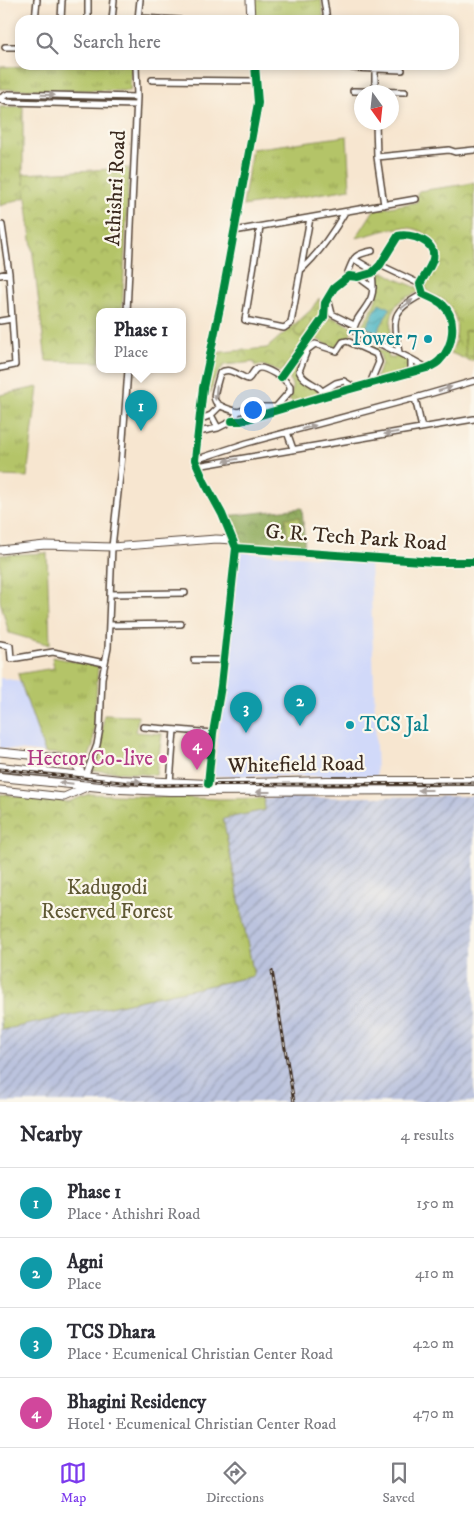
<!DOCTYPE html>
<html lang="en">
<head>
<meta charset="utf-8">
<style>
  :root { --surface:#fff; --page:#f2f2f3; --text:#2b2b33; --muted:#7c7c81; --line:#e1e1e2; --accent:#7c3aed }
  body { margin:0; font-family:"IM FELL DW Pica",serif; background:var(--page); color:var(--text) }
  .compass { position:absolute; left:354px; top:85px; width:45px; height:45px; border-radius:50%; background:var(--surface); box-shadow:0 2px 8px #0003; rotate:165deg }
  .you { position:absolute; left:252px; top:409px; width:18px; height:18px; margin:-12px; border:4px solid #fff; border-radius:50%; background:#1a73e8; box-shadow:0 0 0 8px #1a73e833 }
  .badge { display:grid; place-items:center; width:32px; height:32px; border-radius:50%; background:var(--accent); color:#fff; font-size:16px; font-weight:700 }
  .pin { position:absolute; translate:-50% -41px; filter:drop-shadow(0 1px 2px #0008) }
  .pin::after { content:''; position:absolute; top:26px; width:18px; height:15px; background:inherit; clip-path:polygon(0 0,100% 0,50% 100%) }
  .popup { position:absolute; left:96px; top:308px; width:90px; height:65px; box-sizing:border-box; display:grid; place-content:center; border-radius:10px; background:var(--surface); filter:drop-shadow(0 1px 4px #0005); font-size:16px; white-space:nowrap; color:var(--muted) }
  .popup b { font-size:19px; color:var(--text) }
  .popup::after { content:''; position:absolute; left:50%; top:100%; margin-left:-10px; border:10px solid transparent; border-top-color:var(--surface) }
  .list { margin:0; padding:0; list-style:none }
  h2 { display:flex; justify-content:space-between; align-items:center; height:65px; margin:0; padding:0 20px; font-size:21px }
  h2 small { font-size:16px; font-weight:400; color:var(--muted) }
  .list li { display:grid; grid-template-columns:32px 1fr auto; gap:15px; align-items:center; box-sizing:border-box; height:70px; padding:0 20px; border-top:1px solid var(--line) }
  .list b { display:block; font-size:19px; white-space:nowrap }
  .list p { margin:0; font-size:16px; white-space:nowrap; color:var(--muted) }
  .list em { font-size:16px; font-style:normal; color:var(--muted) }
  .icon { flex:none; width:28px; height:28px; fill:none; stroke:currentColor; stroke-width:2; stroke-linecap:round; stroke-linejoin:round }
  .map { position:relative; flex:none; width:474px; height:1102px; overflow:hidden }
  .search { position:absolute; background:var(--surface); box-shadow:0 2px 8px #0003; left:15px; right:15px; top:15px; height:55px; display:flex; align-items:center; gap:12px; box-sizing:border-box; padding:0 18px; border-radius:15px; color:var(--muted); font-size:19px }
  .sheet { height:345px; background:var(--surface) }
  nav { display:flex; justify-content:space-around; align-items:center; box-sizing:border-box; height:70px; border-top:1px solid var(--line); background:var(--surface); font-size:14px; color:var(--muted) }
  nav a { display:grid; justify-items:center; gap:2px }
  nav .on { color:var(--accent) }
  .map>svg:first-child { display:block }
</style>
</head>
<body>
<div class="map">
<svg width="474" height="1102" viewBox="0 0 474 1102">
  <defs>
    <pattern id="industrial-furrows" width="10" height="10" patternUnits="userSpaceOnUse" patternTransform="scale(1.25)"><rect width="10" height="10" fill="#bbc3de"/><path d="M-1 1l2-2M0 10L10 0M9 11l2-2" fill="none" stroke="#999fb3"/></pattern>
    <pattern id="grass-tufts" width="24" height="20" patternUnits="userSpaceOnUse" patternTransform="scale(1.25)"><rect width="24" height="20" fill="#b4c467"/><path d="M3 7l-1-3M5 7V3M7 7l1-3M15 17l-1-3M17 17v-4M19 17l1-3" fill="none" stroke="#949f54"/></pattern>
    <pattern id="forest-crowns" width="20" height="18" patternUnits="userSpaceOnUse" patternTransform="scale(1.25)"><rect width="20" height="18" fill="#8faa5c"/><path d="M2 6a3 3 0 1 1 6 0M12 15a3 3 0 1 1 6 0" fill="none" stroke="#768b4b"/></pattern>
    <pattern id="park-crowns" width="20" height="18" patternUnits="userSpaceOnUse" patternTransform="scale(1.25)"><rect width="20" height="18" fill="#b4c467"/><path d="M2 6a3 3 0 1 1 6 0M12 15a3 3 0 1 1 6 0" fill="none" stroke="#949f54"/></pattern>
    <pattern id="water-waves" width="16" height="10" patternUnits="userSpaceOnUse" patternTransform="scale(1.25)"><rect width="16" height="10" fill="#44b2c1"/><path d="M0 5q4-4 8 0t8 0" fill="none" stroke="#3a919c"/></pattern>
  </defs>
  <rect width="100%" height="100%" fill="#fbf7ec"/>
  <filter id="ink" filterUnits="userSpaceOnUse"><feTurbulence type="fractalNoise" baseFrequency=".02" numOctaves="2"/><feDisplacementMap in="SourceGraphic" scale="10" xChannelSelector="R" yChannelSelector="G"/><feConvolveMatrix kernelMatrix="1 2 1 2 8 2 1 2 1" color-interpolation-filters="sRGB"/></filter>
  <filter id="wash" filterUnits="userSpaceOnUse"><feTurbulence type="fractalNoise" baseFrequency=".0096" numOctaves="4" result="noise"/><feDisplacementMap in="SourceGraphic" scale="20" xChannelSelector="R" yChannelSelector="G"/><feGaussianBlur stdDeviation="1.12" result="paint"/><feColorMatrix in="noise" values="0 0 0 0 0 0 0 0 0 0 0 0 0 0 0 0 0 1.4 0 .05"/><feComposite in="paint" operator="in"/></filter>
  <g filter="url(#wash)">
    <rect width="100%" height="100%" fill="#f7e6d0"/>
    <path fill="#d1d9f9" d="M239 552 370 561 377 776H213Z
      M0 678 20 681 45 753 0 748Z"/>
    <path fill="url(#industrial-furrows)" d="M474 796V1102H0V1010L2 1030 223 819 265 810 264 798Z"/>
    <path fill="url(#grass-tufts)" stroke="#787742" d="M253 0H321L324 20H254Z
      M68 65H132L130 91 0 89V67Z
      M23 106V174L26 197 0 206V107Z
      M347 136 350 189 243 206 252 149Z
      M38 387 27 477 0 476V395Z
      M47 553 50 645 9 633 0 601V555Z
      M52 657 98 666 93 746 86 764 78 755 45 753 20 681 18 674 54 668Z
      M104 715 138 716 136 732 162 734 156 775 89 770 101 745Z"/>
    <path fill="url(#forest-crowns)" stroke="#656a3d" d="M302 508 305 550 238 546 226 516Z"/>
    <path fill="url(#park-crowns)" stroke="#787742" d="M129 168 122 312H100V362L46 361 23 174Z
      M474 183V292L472 293 474 306V360L470 361 451 353C459 337 460 314 445 301 440 297 428 295 426 288 422 277 443 268 435 252L440 248C415 215 391 230 356 238L374 210 417 202V193L419 191Z
      M380 272H384L396 279 418 288 419 291C415 295 410 295 405 298 390 305 389 326 392 341L388 345 360 332V329C371 311 381 297 378 275Z
      M319 298 322 316 284 369 280 372 262 365 255 367 254 362 224 365 213 381 211 392 205 394 212 353 267 348 311 310Z
      M330 316 351 326 352 329 350 335 389 354 388 358H394L398 353 408 360V371L379 379 376 377 382 363 380 354C373 350 351 335 343 339 339 341 337 345 335 348L314 338Z
      M303 353C293 378 295 378 318 389L320 395 293 403 289 400C293 391 294 384 287 376Z
      M0 794 68 802 89 794 219 799 264 798 265 810 223 819 254 976 2 1030 0 1010Z"/>
    <path fill="#b4c467" stroke="#787742" d="M306 317 310 318 311 324 301 337 296 335 294 331 297 324Z
      M474 330V356L466 357 464 331Z
      M299 517 301 537 288 539 285 518Z"/>
    <path fill="url(#water-waves)" stroke="#406e70" d="M379 303 390 308 377 333 366 327Z"/>
  </g>
  <g filter="url(#ink)">
    <g fill="none" stroke-linecap="round" stroke-linejoin="round">
      <g stroke="#574639" stroke-width="8">
        <path id="street" d="M324 0 327 20
          M139 18 179 20
          M138 19 140 0
          M35 20 37 0
          M61 20 62 0
          M88 20V0
          M112 20 114 0
          M5 47H20
          M353 68 402 70
          M375 69V92
          M152 80 257 81
          M353 91 405 92
          M0 98 8 94 137 97
          M0 99 7 102 136 105
          M376 122 377 157
          M384 205 377 157 449 150 455 152 474 150
          M0 225H2L9 273 15 365 0 368
          M260 227 245 320 284 328 291 323 310 218
          M234 231 416 199
          M354 259 374 271
          M380 265 420 284
          M302 269C320 252 333 233 345 212
          M372 273C373 282 374 290 371 298 367 309 353 320 354 331L411 359V373
          M0 275 9 273
          M346 277C354 259 351 255 372 251
          M358 277 373 288
          M328 298 332 314 354 325
          M127 312 137 97 136 65
          M0 321 12 319
          M399 352C392 318 391 311 423 294
          M411 359 427 368
          M323 391 336 383 344 381 355 388
          M325 396C320 383 304 384 299 371L307 350 315 344 337 351 343 342 347 341 376 354 379 362 371 381V384
          M415 398 474 381
          M211 415 218 428
          M199 420 211 415 219 407
          M232 421H241L325 396 427 368C432 366 437 364 440 360 453 347 458 319 443 305 438 300 429 297 423 294L420 284C424 276 431 267 433 259 437 241 410 233 398 236L380 265 372 273 358 277 349 276 334 288 325 303 324 317 281 377
          M198 432 218 428 232 421 238 412 251 407H276L290 391V386C286 380 263 364 256 369 252 372 252 376 248 379 238 376 230 366 220 373 212 402 208 403 238 412
          M287 432 293 449
          M195 460 247 443 415 398 422 428
          M197 466 474 419
          M236 548 435 562H474
          M110 594 185 593
          M109 625 181 624
          M0 644 10 646 11 659 53 652 104 663
          M194 660H224
          M143 727 213 733
          M85 777 97 745 100 728 102 678 108 648 112 547 121 466 128 370
          M170 783 174 730"/>
      </g>
      <g stroke="#574639" stroke-width="9">
        <path id="secondary" d="M250 0 251 20
          M0 550 45 545 112 547 216 539 233 540
          M0 752 59 758 75 764 85 777
          M208 784 213 733 221 686 236 548 222 514 205 483 195 460 203 388 221 303 258 103 255 65
          M0 790 64 797 89 786"/>
      </g>
      <g stroke="#574639" stroke-width="10">
        <path id="primary" d="M0 767 120 780 208 784 327 781H474
          M0 777 120 789 170 791 474 790"/>
      </g>
      <use href="#street" stroke="#fff" stroke-width="5"/>
      <use href="#secondary" stroke="#fff" stroke-width="7"/>
      <use href="#primary" stroke="#fff" stroke-width="8"/>
      <g stroke="#3b2a1e" stroke-width="3">
        <path id="rail" d="M0 769 149 785 474 783
          M272 971 294 1102"/>
      </g>
      <use href="#rail" stroke="#fbf7ec" stroke-width="1" stroke-dasharray="4" stroke-linecap="butt"/>
      <g stroke="#fbf7ec" stroke-width="11">
        <path id="cycleway" d="M232 421H241L325 396 427 368C432 366 437 364 440 360 453 347 458 319 443 305 438 300 429 297 423 294L420 284C424 276 431 267 433 259 437 241 410 233 398 236L380 265 372 273 358 277 349 276 334 288 325 303 324 317 281 377
          M236 548 435 562H474
          M208 784 213 733 221 686 236 548 222 514 205 483 195 460 203 388 221 303 258 103 255 65"/>
      </g>
      <use href="#cycleway" stroke="#00873e" stroke-width="8"/>
    </g>
    <defs><path id="oneway-solid" d="M-6-.8H1V-3.2L6.5 0L1 3.2V.8H-6Z" transform="scale(1.25)"/></defs>
    <g fill="#a79f9a">
      <use href="#oneway-solid" transform="translate(48 95) rotate(1)"/>
      <use href="#oneway-solid" transform="translate(407 304) rotate(-37)"/>
      <use href="#oneway-solid" transform="translate(445 389) rotate(-17)"/>
      <use href="#oneway-solid" transform="translate(216 393) rotate(95)"/>
      <use href="#oneway-solid" transform="translate(309 427) rotate(-15)"/>
      <use href="#oneway-solid" transform="translate(391 433) rotate(171)"/>
      <use href="#oneway-solid" transform="translate(231 460) rotate(170)"/>
      <use href="#oneway-solid" transform="translate(134 781) rotate(4)"/>
      <use href="#oneway-solid" transform="translate(66 783) rotate(-174)"/>
      <use href="#oneway-solid" transform="translate(425 790) rotate(180)"/>
      <use href="#oneway-solid" transform="translate(263 792) rotate(180)"/>
    </g>
  </g>
  <g fill="#0f9aa8" stroke="#fbf7ec" stroke-width="2">
    <circle cx="428" cy="339" r="5"/>
    <circle cx="350" cy="725" r="5"/>
  </g>
  <circle fill="#d1479c" stroke="#fbf7ec" stroke-width="2" cx="163" cy="759" r="5"/>
  <g text-anchor="middle" dominant-baseline="central" stroke-width="4.5" stroke-linejoin="round" paint-order="stroke">
    <g font-size="21" fill="#3b2a1e" stroke="#fbf7ec">
      <text transform="translate(116 188) rotate(-87)">Athishri Road</text>
      <text transform="translate(356 538) rotate(4)">G. R. Tech Park Road</text>
      <text transform="translate(296 765) rotate(-1)">Whitefield Road</text>
    </g>
    <g font-size="21" fill="#0d838f" stroke="#fbf7ec" text-anchor="end">
      <text x="418" y="339">Tower 7</text>
      <text x="360" y="725" text-anchor="start">TCS Jal</text>
    </g>
    <g font-size="21" fill="#b23c85" stroke="#fbf7ec" text-anchor="end">
      <text x="153" y="759">Hector Co-live</text>
    </g>
    <g font-size="21" fill="#5f5834" stroke="#fbf7ec">
      <text x="107" y="888">Kadugodi<tspan x="107" dy="24">Reserved Forest</tspan></text>
    </g>
  </g>
</svg>
<svg class="compass" viewBox="-18 -18 36 36"><path d="M0-13l5 13h-10z" fill="#e53935"/><path d="M0 13l5-13h-10z" fill="#7c7c81"/></svg>
<div class="you"></div>
<div class="pin badge" style="left:141px;top:431px;background:#0f9aa8">1</div>
<div class="popup"><b>Phase 1</b>Place</div>
<div class="pin badge" style="left:300px;top:726px;background:#0f9aa8">2</div>
<div class="pin badge" style="left:246px;top:733px;background:#0f9aa8">3</div>
<div class="pin badge" style="left:197px;top:770px;background:#d1479c">4</div>
<div class="search"><svg class="icon" aria-label="search" viewBox="0 0 24 24"><circle cx="10" cy="10" r="6"/><path d="M15 15l6 6"/></svg>Search here</div>
</div>
<section class="sheet">
<h2>Nearby<small>4 results</small></h2>
<ul class="list">
<li><span class="badge" style="background:#0f9aa8">1</span><div><b>Phase 1</b><p>Place · Athishri Road</p></div><em>150 m</em></li>
<li><span class="badge" style="background:#0f9aa8">2</span><div><b>Agni</b><p>Place</p></div><em>410 m</em></li>
<li><span class="badge" style="background:#0f9aa8">3</span><div><b>TCS Dhara</b><p>Place · Ecumenical Christian Center Road</p></div><em>420 m</em></li>
<li><span class="badge" style="background:#d1479c">4</span><div><b>Bhagini Residency</b><p>Hotel · Ecumenical Christian Center Road</p></div><em>470 m</em></li>
</ul>
</section>
<nav>
<a class="on"><svg class="icon" aria-label="map" viewBox="0 0 24 24"><path d="M3 6l6-2 6 2 6-2v14l-6 2-6-2-6 2zM9 4v14M15 6v14"/></svg>Map</a>
<a><svg class="icon" aria-label="directions" viewBox="0 0 24 24"><path d="M12 3l9 9-9 9-9-9zM9 14v-3h6M13 9l2 2-2 2"/></svg>Directions</a>
<a><svg class="icon" aria-label="saved" viewBox="0 0 24 24"><path d="M7 4h10v16l-5-4-5 4z"/></svg>Saved</a>
</nav>
</body>
</html>
